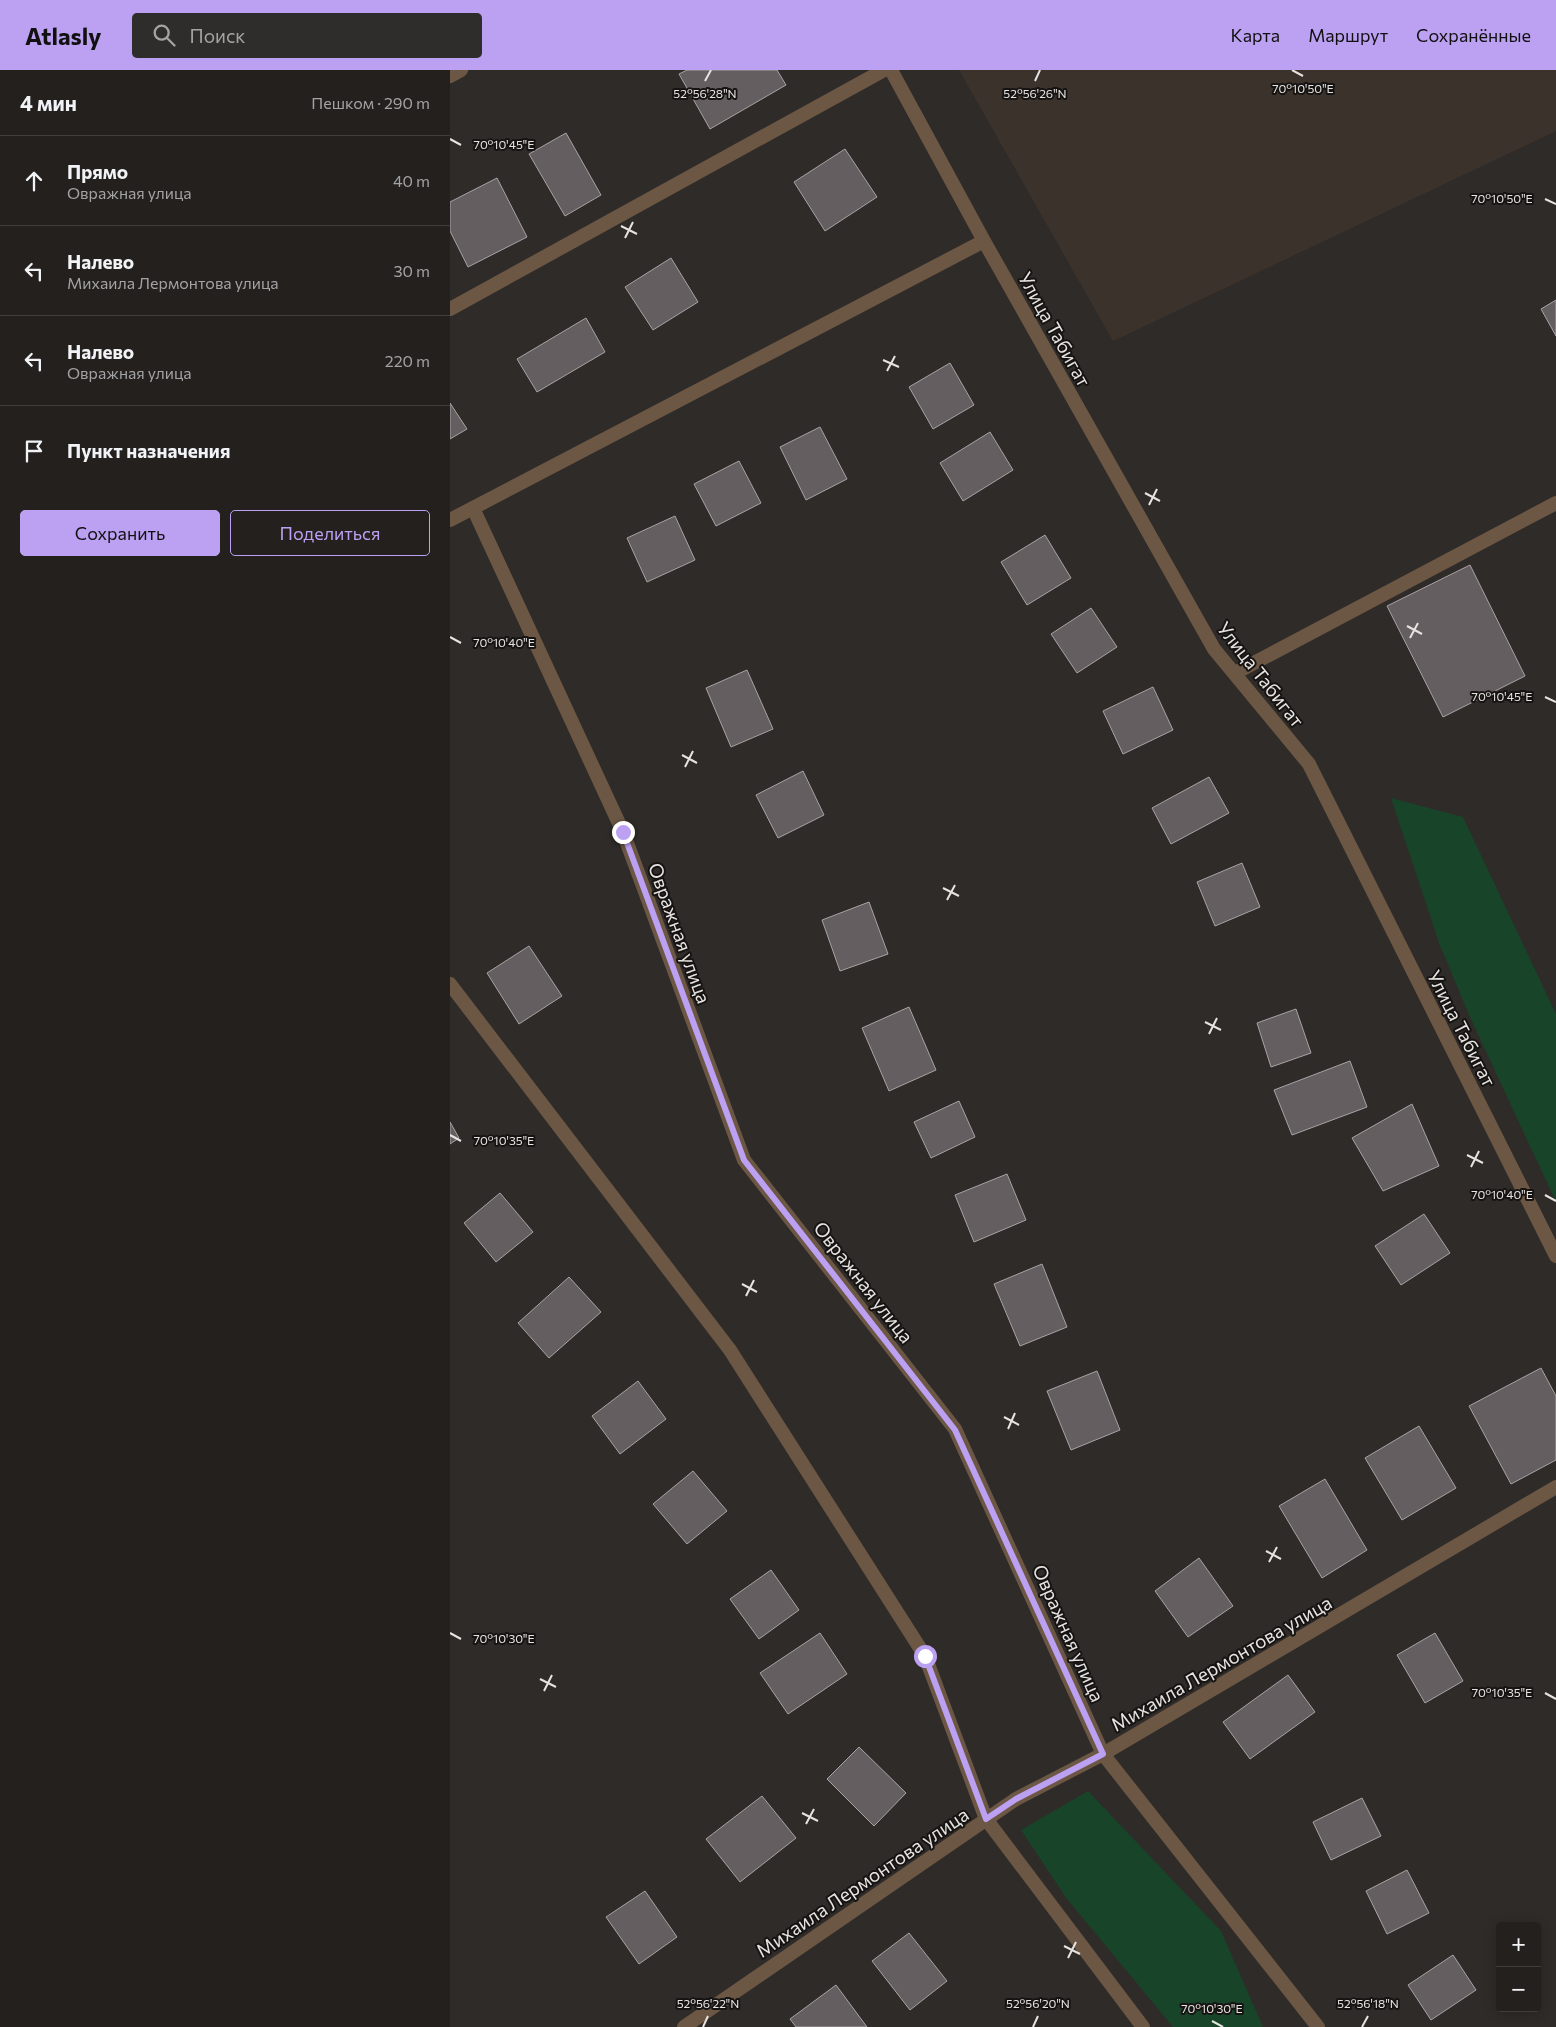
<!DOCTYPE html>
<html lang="ru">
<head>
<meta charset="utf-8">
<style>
  :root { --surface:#23201e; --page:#2f2d2b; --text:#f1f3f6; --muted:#a3a3a4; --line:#403e3c; --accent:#bca0f2 }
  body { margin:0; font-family:Commissioner,sans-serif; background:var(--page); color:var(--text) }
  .controls { position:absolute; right:15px; bottom:15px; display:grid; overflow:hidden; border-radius:5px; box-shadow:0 2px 12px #0003 }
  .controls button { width:45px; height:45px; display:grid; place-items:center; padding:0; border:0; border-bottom:1px solid var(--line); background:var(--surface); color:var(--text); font:25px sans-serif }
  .stop { position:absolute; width:15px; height:15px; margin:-11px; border:4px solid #bca0f2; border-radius:50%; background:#fff }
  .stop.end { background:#bca0f2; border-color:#fff; box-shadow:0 1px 5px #0008 }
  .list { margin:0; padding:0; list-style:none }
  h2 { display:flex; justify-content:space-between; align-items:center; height:65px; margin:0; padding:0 20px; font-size:21px }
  h2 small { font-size:16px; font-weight:400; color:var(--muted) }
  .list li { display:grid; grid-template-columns:32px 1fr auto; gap:15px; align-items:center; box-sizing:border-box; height:90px; padding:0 20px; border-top:1px solid var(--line) }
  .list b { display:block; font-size:19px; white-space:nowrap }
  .list p { margin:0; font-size:16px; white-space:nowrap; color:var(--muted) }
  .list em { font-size:16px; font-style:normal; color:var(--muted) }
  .actions { display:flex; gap:10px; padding:15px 20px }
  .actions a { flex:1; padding:11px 0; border:1px solid var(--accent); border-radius:5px; text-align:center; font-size:18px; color:var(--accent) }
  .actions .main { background:var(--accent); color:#111 }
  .icon { flex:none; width:28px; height:28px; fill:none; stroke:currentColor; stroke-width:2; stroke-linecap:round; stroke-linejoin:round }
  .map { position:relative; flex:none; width:1106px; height:1957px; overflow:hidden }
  header { display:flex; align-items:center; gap:30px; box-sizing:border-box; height:70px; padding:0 25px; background:var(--accent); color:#111 }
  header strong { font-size:24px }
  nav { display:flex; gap:28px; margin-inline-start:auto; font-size:18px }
  .search { width:350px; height:45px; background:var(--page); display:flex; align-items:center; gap:12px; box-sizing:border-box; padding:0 18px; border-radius:5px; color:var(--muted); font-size:19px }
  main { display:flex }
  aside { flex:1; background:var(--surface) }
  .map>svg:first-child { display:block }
</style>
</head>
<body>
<header>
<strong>Atlasly</strong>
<div class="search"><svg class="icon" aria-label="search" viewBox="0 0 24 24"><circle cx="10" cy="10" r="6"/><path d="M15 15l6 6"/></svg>Поиск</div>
<nav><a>Карта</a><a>Маршрут</a><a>Сохранённые</a></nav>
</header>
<main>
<aside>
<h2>4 мин<small>Пешком · 290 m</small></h2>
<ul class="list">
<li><svg class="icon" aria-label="ahead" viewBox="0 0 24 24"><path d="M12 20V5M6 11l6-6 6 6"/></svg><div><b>Прямо</b><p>Овражная улица</p></div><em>40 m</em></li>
<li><svg class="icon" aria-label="left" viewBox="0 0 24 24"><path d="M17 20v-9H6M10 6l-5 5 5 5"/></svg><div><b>Налево</b><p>Михаила Лермонтова улица</p></div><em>30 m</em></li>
<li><svg class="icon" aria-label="left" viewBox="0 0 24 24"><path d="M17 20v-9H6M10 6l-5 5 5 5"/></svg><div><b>Налево</b><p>Овражная улица</p></div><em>220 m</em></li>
<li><svg class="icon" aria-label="arrive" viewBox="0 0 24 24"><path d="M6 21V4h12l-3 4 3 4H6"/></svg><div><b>Пункт назначения</b></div></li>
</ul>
<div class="actions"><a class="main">Сохранить</a><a>Поделиться</a></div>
</aside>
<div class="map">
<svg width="1106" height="1957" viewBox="0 0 1106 1957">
  <rect width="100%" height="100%" fill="#2f2b28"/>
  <path fill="#3c322c" d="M509 0H1106V61L663 271Z"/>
  <path fill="#184429" d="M941 728 1013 747 1106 944V1132L1019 945 989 873Z
    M638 1721 771 1861 813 1957H723L617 1829 571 1760Z"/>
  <path fill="#645e60" stroke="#aaa3a6" d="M237 0H327L336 15 260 59 229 4Z
    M116 63 151 125 115 146 79 84Z
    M395 79 427 127 375 161 344 112Z
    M47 108 77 167 18 197 0 161V132Z
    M221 188 248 232 203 260 175 217Z
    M1106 230V266L1091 239Z
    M136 248 155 282 87 322 67 289Z
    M500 293 524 335 483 359 459 317Z
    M0 333 17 359 0 369Z
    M370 357 397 409 356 430 330 377Z
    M540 362 563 400 513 431 490 393Z
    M289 391 311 433 266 456 244 414Z
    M225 446 245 490 197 512 177 468Z
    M595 465 621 508 577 535 551 492Z
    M1020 495 1075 606 993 647 937 536Z
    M641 538 667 577 627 603 601 564Z
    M297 600 323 659 281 677 256 618Z
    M703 617 723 660 673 684 653 641Z
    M353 701 374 745 328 768 306 725Z
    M759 707 779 743 721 774 702 738Z
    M792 793 810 837 765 856 747 812Z
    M419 832 438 884 390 901 372 850Z
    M79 876 112 926 69 954 37 903Z
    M459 937 486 1000 439 1021 412 958Z
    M846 939 861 983 821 997 807 953Z
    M900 991 917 1037 842 1065 824 1020Z
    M509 1031 525 1067 481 1088 464 1052Z
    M962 1034 989 1096 933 1121 902 1068Z
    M0 1052 9 1068 0 1074Z
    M557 1104 576 1150 524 1172 505 1125Z
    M50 1123 83 1162 46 1192 14 1153Z
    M974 1144 1000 1183 951 1215 925 1176Z
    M592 1194 617 1257 570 1276 544 1214Z
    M119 1207 151 1242 99 1288 68 1253Z
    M1091 1298 1106 1326V1390L1061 1414 1019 1336Z
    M647 1301 670 1360 621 1380 597 1321Z
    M188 1311 216 1349 170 1384 142 1346Z
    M969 1356 1006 1418 952 1450 915 1388Z
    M243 1401 277 1441 237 1474 203 1434Z
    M875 1409 917 1480 872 1508 829 1436Z
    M749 1488 783 1536 738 1567 705 1521Z
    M321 1500 349 1540 309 1569 280 1529Z
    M370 1563 397 1604 338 1644 310 1603Z
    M985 1563 1013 1611 975 1633 947 1585Z
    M838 1605 865 1642 800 1689 773 1652Z
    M409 1677 456 1723 424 1756 377 1709Z
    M312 1726 346 1768 290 1812 256 1769Z
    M912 1728 931 1766 881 1790 863 1752Z
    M957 1800 979 1843 937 1864 916 1821Z
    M195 1821 227 1867 189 1894 156 1847Z
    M459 1863 497 1911 460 1940 422 1891Z
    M1003 1885 1026 1920 981 1950 958 1915Z
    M386 1915 417 1957H346L340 1949Z"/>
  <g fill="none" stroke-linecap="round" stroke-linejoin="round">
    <path stroke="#6b5744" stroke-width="14" d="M0 239 434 0
      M785 603 1106 433"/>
    <path stroke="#6b5744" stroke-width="14" d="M441 0 534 171 764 579 859 694 1106 1186
      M23 438 173 762 294 1090 505 1359 653 1684 868 1957
      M0 450 534 171
      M0 914 280 1280 475 1586 536 1749 693 1957
      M234 1957 566 1729 653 1684 1106 1417"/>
    <path stroke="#6b5744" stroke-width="14" d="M0 6 11 0"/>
  </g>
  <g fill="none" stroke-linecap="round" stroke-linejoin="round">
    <path stroke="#bca0f2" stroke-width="6" d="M173 762 294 1090 505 1360 653 1684 566 1729 536 1749 475 1586"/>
  </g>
  <path fill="none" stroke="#e6e3e1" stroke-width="2" d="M842 0 853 6M255 11 261 0M585 11 590 0M0 69 11 75M1095 129 1106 134M171 156 187 164M175 168 183 152M433 290 449 297M437 301 445 286M695 423 710 431M699 435 707 419M957 556 972 564M0 567 11 573M960 568 968 553M1095 627 1106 632M232 685 247 693M235 697 243 681M493 818 509 826M497 830 505 815M755 952 771 960M759 964 767 948M0 1065 11 1071M1017 1085 1033 1093M1021 1097 1029 1081M1095 1125 1106 1131M292 1214 307 1222M296 1226 304 1210M554 1347 569 1355M558 1359 565 1343M816 1481 831 1489M819 1492 827 1477M0 1563 11 1569M90 1609 106 1617M94 1621 102 1605M1095 1623 1106 1629M352 1743 368 1751M356 1754 364 1739M614 1876 630 1884M618 1888 626 1872M762 1951 773 1957M253 1957 258 1946M583 1957 588 1946M912 1957 918 1946"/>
  <g text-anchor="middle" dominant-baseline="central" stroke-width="4" stroke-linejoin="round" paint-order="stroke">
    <g font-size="19" fill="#e6e3e1" stroke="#161412">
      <text transform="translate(605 259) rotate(61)">Улица Табигат</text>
      <text transform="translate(811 604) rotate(52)">Улица Табигат</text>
      <text transform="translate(230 863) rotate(70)">Овражная улица</text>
      <text transform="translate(1012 958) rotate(63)">Улица Табигат</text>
      <text transform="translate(414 1212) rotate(52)">Овражная улица</text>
      <text transform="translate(619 1563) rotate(66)">Овражная улица</text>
      <text transform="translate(771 1593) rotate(-30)">Михаила Лермонтова улица</text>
      <text transform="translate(412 1812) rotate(-34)">Михаила Лермонтова улица</text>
    </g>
  </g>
  <g font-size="12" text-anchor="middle" fill="#e6e3e1" stroke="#161412" stroke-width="4" stroke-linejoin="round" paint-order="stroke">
    <text x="853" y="23">70°10'50"E</text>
    <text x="255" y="28">52°56'28"N</text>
    <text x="585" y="28">52°56'26"N</text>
    <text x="54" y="79">70°10'45"E</text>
    <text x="1052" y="133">70°10'50"E</text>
    <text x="54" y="577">70°10'40"E</text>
    <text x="1052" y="631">70°10'45"E</text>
    <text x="54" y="1075">70°10'35"E</text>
    <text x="1052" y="1129">70°10'40"E</text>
    <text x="54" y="1573">70°10'30"E</text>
    <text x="1052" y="1627">70°10'35"E</text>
    <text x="258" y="1938">52°56'22"N</text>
    <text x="588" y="1938">52°56'20"N</text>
    <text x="918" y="1938">52°56'18"N</text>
    <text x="762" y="1943">70°10'30"E</text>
  </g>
</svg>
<div class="controls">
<button>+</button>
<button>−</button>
</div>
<div class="stop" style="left:475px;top:1586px"></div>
<div class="stop end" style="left:173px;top:762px"></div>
</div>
</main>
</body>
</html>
